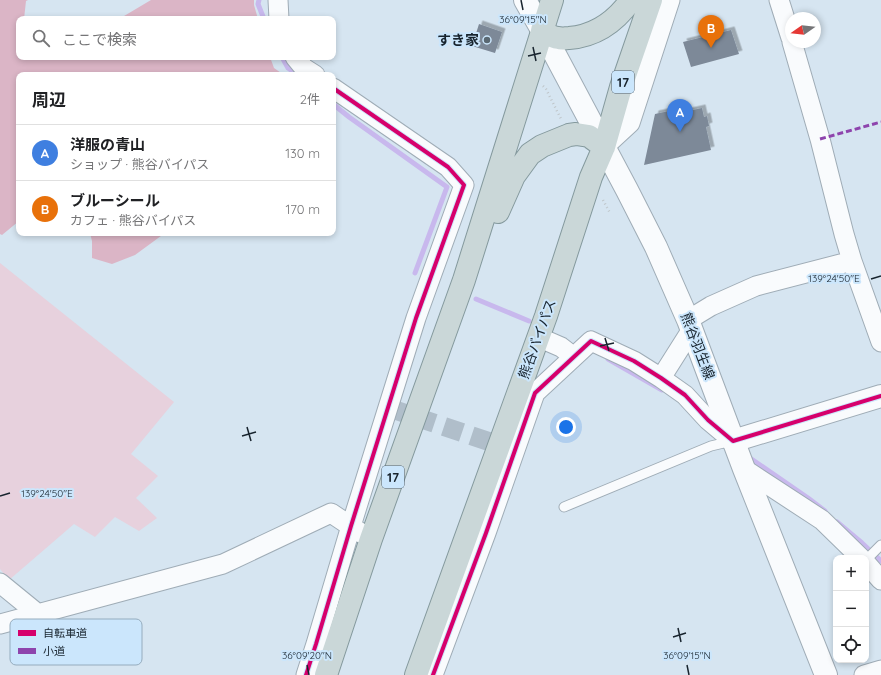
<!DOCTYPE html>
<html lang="ja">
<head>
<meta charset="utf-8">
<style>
  :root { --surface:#fff; --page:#f2f2f2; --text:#202124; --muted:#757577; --line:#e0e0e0; --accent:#5a6872 }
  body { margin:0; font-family:Quicksand,"Noto Sans JP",sans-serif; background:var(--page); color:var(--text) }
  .controls { position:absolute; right:12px; bottom:12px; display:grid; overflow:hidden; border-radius:8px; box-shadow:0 2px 6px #0003 }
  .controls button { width:36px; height:36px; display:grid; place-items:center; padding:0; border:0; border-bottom:1px solid var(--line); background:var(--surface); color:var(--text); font:20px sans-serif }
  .compass { position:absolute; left:785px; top:12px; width:36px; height:36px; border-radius:50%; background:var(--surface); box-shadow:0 2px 6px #0003; rotate:256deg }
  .you { position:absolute; left:566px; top:427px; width:14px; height:14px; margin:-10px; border:3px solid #fff; border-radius:50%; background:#1a73e8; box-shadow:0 0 0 6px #1a73e833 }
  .badge { display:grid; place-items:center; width:26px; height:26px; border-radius:50%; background:var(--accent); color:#fff; font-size:13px; font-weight:700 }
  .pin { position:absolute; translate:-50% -33px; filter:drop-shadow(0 1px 2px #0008) }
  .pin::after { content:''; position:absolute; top:21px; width:14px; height:12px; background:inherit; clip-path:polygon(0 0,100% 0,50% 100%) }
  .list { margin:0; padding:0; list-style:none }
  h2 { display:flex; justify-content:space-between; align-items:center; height:52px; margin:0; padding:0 16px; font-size:17px }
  h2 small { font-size:13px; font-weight:400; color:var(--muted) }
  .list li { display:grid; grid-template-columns:26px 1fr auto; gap:12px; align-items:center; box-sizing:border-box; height:56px; padding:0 16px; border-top:1px solid var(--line) }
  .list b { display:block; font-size:15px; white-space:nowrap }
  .list p { margin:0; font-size:13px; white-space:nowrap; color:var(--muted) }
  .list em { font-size:13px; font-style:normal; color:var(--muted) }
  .icon { flex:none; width:22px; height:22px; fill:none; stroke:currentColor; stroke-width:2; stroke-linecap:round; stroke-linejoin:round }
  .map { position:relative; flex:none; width:881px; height:675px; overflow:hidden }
  .search { position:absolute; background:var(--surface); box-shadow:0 2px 6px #0003; left:16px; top:16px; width:320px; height:44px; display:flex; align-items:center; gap:10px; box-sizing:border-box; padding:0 14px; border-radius:8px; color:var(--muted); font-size:15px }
  .panel { position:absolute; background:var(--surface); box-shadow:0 2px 6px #0003; left:16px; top:72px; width:320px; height:164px; border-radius:8px }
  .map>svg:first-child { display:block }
</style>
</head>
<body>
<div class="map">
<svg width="881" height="675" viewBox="0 0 881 675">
  <defs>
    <filter id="shadow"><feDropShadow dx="3.5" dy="-3.5" stdDeviation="0" flood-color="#0004"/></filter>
  </defs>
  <rect width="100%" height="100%" fill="#d6e5f1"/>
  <path fill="#e7d1dd" d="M0 263 174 402 131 454 158 476 136 498 157 518 139 531 115 517 95 537 74 524 9 580 0 569Z"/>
  <path fill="#dbb5c6" d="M0 0H28L26 1 24 19H19V59L27 57H270L274 68 284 75H19V221L2 235 0 234Z
    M151 0H254V5L258 19H119Z
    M90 233H165L135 255 112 264 92 258V241Z"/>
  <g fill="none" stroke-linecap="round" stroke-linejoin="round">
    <path stroke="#c8b8ed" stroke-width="5" d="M259 0 258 4 264 19
      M282 57 288 68 298 75
      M333 104 349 117 447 187 415 273
      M476 299 529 321
      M608 359 662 390
      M747 456 808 498 825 511
      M837 522 862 543 881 561"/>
  </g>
  <path fill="#7d8998" filter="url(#shadow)" d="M479 24 502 32 495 53 472 46Z
    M731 30 739 54 691 67 683 42Z
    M702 108 704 117 707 116 709 126 706 127 711 150 644 165 655 114 669 111 670 115Z"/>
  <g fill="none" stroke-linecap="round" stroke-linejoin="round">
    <path stroke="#b0beca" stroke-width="19" stroke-dasharray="19 10" stroke-linecap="butt" d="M389 408 514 450"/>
    <g stroke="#9facb6" stroke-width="11">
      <path id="service" d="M564 507 711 446 732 441
        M866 560 881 545"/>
    </g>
    <g stroke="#9facb6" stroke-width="21">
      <path id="minor" d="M278 0 279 19
        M779 0 791 38
        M792 42 820 139 844 234 852 261
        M295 57 304 68 315 75
        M604 147 630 123 670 0
        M688 320 711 306 756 286 852 261 881 342
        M538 337 561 347 574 357
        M661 378 692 329
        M744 469 822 520 861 558
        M866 563 881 580
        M0 583 38 614
        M0 624 223 564 331 513 361 533
        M306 675 316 644 351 526 416 318 464 185 448 167 333 88
        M433 675 486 533 535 393 591 341 634 361 661 378 685 395 708 420 733 441
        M864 675 881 670"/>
    </g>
    <g stroke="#9facb6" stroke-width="24">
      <path id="tertiary" d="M525 0 542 30
        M733 441 881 396"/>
    </g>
    <g stroke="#9facb6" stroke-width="24">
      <path id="secondary" d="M542 30 627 190 656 247 688 320 744 469 826 675"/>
    </g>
    <g stroke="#84999d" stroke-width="24">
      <path id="trunk" d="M542 30C547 34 553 38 559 38 562 39 566 38 569 38 595 36 616 21 631 0
        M498 212 514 176 530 154 542 146 569 135 576 134 589 136 604 147
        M326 675 371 539 464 280 552 0
        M416 675 546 316 591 177 604 147 621 87 651 0"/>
    </g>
    <path stroke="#bfc5c9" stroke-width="2.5" stroke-dasharray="1 3" stroke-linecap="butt" d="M543 86 546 89 561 119
      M603 200 610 213"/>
    <use href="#service" stroke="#f9fbfd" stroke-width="9"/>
    <use href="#minor" stroke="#f9fbfd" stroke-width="19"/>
    <use href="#tertiary" stroke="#f9fbfd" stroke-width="22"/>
    <use href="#secondary" stroke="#f9fbfd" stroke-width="22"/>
    <use href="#trunk" stroke="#cad7d8" stroke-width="22"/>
    <path stroke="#8e44ad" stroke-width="3" stroke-dasharray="6 3" stroke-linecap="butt" d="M820 139 881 122"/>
    <g stroke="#cbe6fc" stroke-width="6">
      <path id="cycleway" d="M306 675 316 644 351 526 416 318 464 185 448 167 333 88
        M433 675 486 533 535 393 591 341 634 361 661 378 685 395 708 420 733 441 881 396"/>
    </g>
    <use href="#cycleway" stroke="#d6006c" stroke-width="4"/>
  </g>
  <path fill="none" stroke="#18242e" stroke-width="1.5" d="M521 0 523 10M533 47 536 61M528 56 541 53M871 279 881 276M605 338 609 351M600 346 614 343M247 427 251 441M242 436 256 432M0 496 10 493M678 628 681 642M673 637 686 633M307 665 309 675M687 665 689 675"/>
  <circle fill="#5a6872" stroke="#cbe6fc" stroke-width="1.5" cx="487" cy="40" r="4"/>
  <g text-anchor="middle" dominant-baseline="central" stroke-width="4" stroke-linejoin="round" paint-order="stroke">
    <g fill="#cbe6fc" stroke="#4e5e6c" stroke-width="1">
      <rect x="612" y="71" width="22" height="22" rx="3"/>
      <rect x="382" y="466" width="22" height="22" rx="3"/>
    </g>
    <g font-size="13" font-weight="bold" fill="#18242e">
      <text x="623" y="82">17</text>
      <text x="393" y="477">17</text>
    </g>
    <g font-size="14" font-weight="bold" fill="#18242e" stroke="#cbe6fc" text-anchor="end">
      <text x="479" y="40">すき家</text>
    </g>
    <g font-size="14" fill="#18242e" stroke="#cbe6fc">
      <text transform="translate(537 339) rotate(-70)">熊谷バイパス</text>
      <text transform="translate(698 346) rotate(69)">熊谷羽生線</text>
    </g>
  </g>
  <rect x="10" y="619" width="132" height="46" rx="6" fill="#cbe6fc" stroke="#95acbe" stroke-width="1"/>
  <rect x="18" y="630" width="18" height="6" fill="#d6006c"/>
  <rect x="18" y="648" width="18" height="6" fill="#8e44ad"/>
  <g font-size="11" fill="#18242e">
    <text x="43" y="637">自転車道</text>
    <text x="43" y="655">小道</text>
  </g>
  <g font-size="10" text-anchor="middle" fill="#18242e" stroke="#cbe6fc" stroke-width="4" stroke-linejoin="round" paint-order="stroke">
    <text x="523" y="23">36°09'15"N</text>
    <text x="834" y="282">139°24'50"E</text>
    <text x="47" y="497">139°24'50"E</text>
    <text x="307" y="659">36°09'20"N</text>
    <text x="687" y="659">36°09'15"N</text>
  </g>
</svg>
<div class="controls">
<button>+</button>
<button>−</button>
<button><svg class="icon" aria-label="locate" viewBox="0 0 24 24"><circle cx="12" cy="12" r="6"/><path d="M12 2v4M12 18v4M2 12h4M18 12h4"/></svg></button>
</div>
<svg class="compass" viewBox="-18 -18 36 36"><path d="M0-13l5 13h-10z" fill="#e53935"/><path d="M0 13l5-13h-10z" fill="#757577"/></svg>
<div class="you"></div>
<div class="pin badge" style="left:680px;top:132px;background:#3f7fe0">A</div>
<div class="pin badge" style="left:711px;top:48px;background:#e8710a">B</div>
<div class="search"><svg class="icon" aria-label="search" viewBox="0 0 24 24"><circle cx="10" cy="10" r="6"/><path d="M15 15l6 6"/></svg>ここで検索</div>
<section class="panel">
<h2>周辺<small>2件</small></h2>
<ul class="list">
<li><span class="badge" style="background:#3f7fe0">A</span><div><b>洋服の青山</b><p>ショップ · 熊谷バイパス</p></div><em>130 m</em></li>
<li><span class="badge" style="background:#e8710a">B</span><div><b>ブルーシール</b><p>カフェ · 熊谷バイパス</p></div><em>170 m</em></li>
</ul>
</section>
</div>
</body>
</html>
